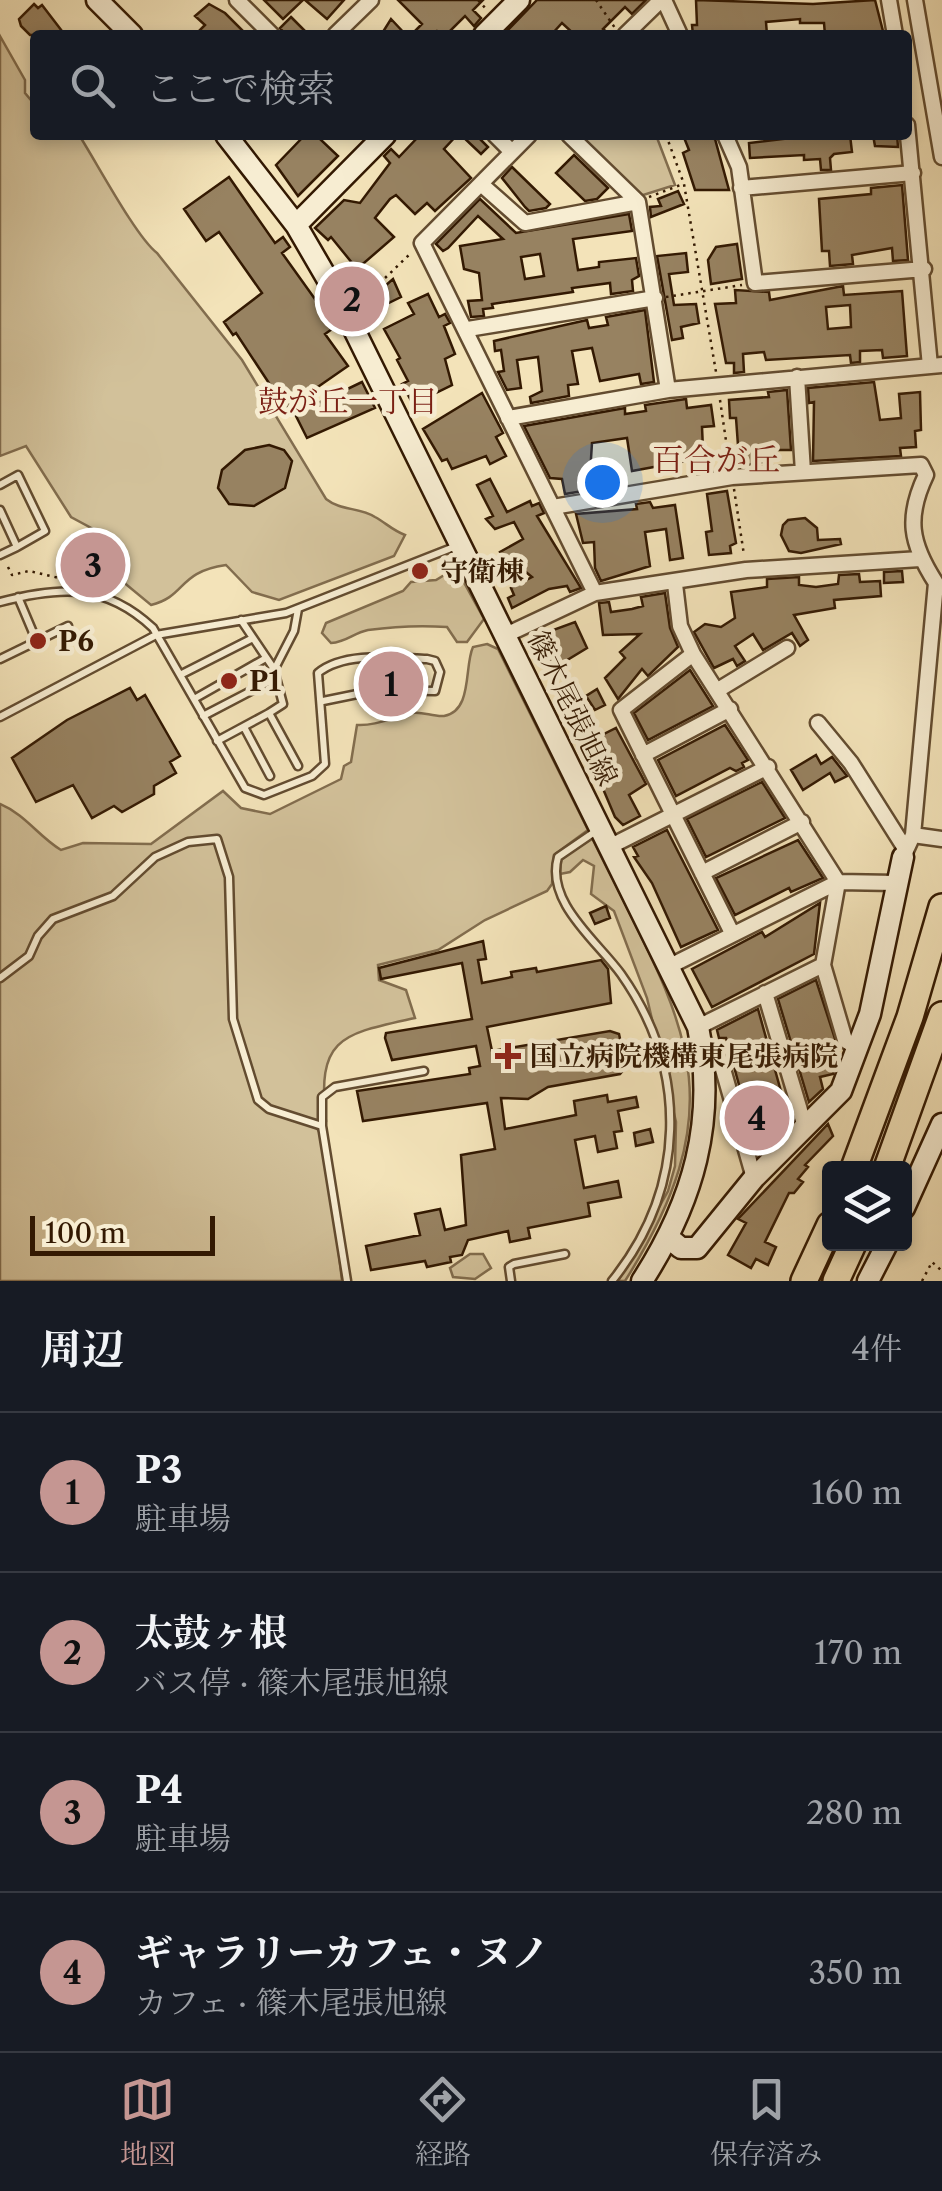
<!DOCTYPE html>
<html lang="ja">
<head>
<meta charset="utf-8">
<style>
  :root { --surface:#171b24; --page:#20242c; --text:#f1f3f6; --muted:#9ea1a6; --line:#363941; --accent:#c59692 }
  body { margin:0; font-family:"Libre Caslon Text","Noto Serif JP",serif; background:var(--page); color:var(--text) }
  .controls { position:absolute; right:30px; bottom:30px; display:grid; overflow:hidden; border-radius:10px; box-shadow:0 5px 15px #0003 }
  .controls button { width:90px; height:90px; display:grid; place-items:center; padding:0; border:0; border-bottom:2px solid var(--line); background:var(--surface); color:var(--text); font:50px sans-serif }
  .scale { position:absolute; left:30px; bottom:25px; width:185px; box-sizing:border-box; padding-left:10px; border:5px solid #331902; border-top:0; font-size:28px; line-height:35px; white-space:nowrap; color:#331902; -webkit-text-stroke:8px #f7edd2; paint-order:stroke }
  .you { position:absolute; left:602px; top:482px; width:35px; height:35px; margin:-25px; border:8px solid #fff; border-radius:50%; background:#1a73e8; box-shadow:0 0 0 15px #1a73e833 }
  .badge { display:grid; place-items:center; width:65px; height:65px; border-radius:50%; background:var(--accent); color:#111; font-size:32px; font-weight:700 }
  .pin { position:absolute; translate:-50% -50%; border:5px solid #fff; box-shadow:0 2px 10px #0006 }
  .list { margin:0; padding:0; list-style:none }
  h2 { display:flex; justify-content:space-between; align-items:center; height:130px; margin:0; padding:0 40px; font-size:42px }
  h2 small { font-size:32px; font-weight:400; color:var(--muted) }
  .list li { display:grid; grid-template-columns:65px 1fr auto; gap:30px; align-items:center; box-sizing:border-box; height:160px; padding:0 40px; border-top:2px solid var(--line) }
  .list b { display:block; font-size:38px; white-space:nowrap }
  .list p { margin:0; font-size:32px; white-space:nowrap; color:var(--muted) }
  .list em { font-size:32px; font-style:normal; color:var(--muted) }
  .icon { flex:none; width:55px; height:55px; fill:none; stroke:currentColor; stroke-width:2; stroke-linecap:round; stroke-linejoin:round }
  .map { position:relative; flex:none; width:942px; height:1281px; overflow:hidden }
  .search { position:absolute; background:var(--surface); box-shadow:0 5px 15px #0003; left:30px; right:30px; top:30px; height:110px; display:flex; align-items:center; gap:25px; box-sizing:border-box; padding:0 35px; border-radius:10px; color:var(--muted); font-size:38px }
  .sheet { height:770px; background:var(--surface) }
  nav { display:flex; justify-content:space-around; align-items:center; box-sizing:border-box; height:140px; border-top:2px solid var(--line); background:var(--surface); font-size:28px; color:var(--muted) }
  nav a { display:grid; justify-items:center; gap:5px }
  nav .on { color:var(--accent) }
  .map>svg:first-child { display:block }
</style>
</head>
<body>
<div class="map">
<svg width="942" height="1281" viewBox="0 0 942 1281">
  <rect width="100%" height="100%" fill="#f3e3b9"/>
  <filter id="stains"><feTurbulence type="fractalNoise" baseFrequency=".002" numOctaves="4"/><feColorMatrix values="0 0 0 0 .2 0 0 0 0 .09 0 0 0 0 .02 0 0 0 .5 -.17"/></filter>
  <radialGradient id="worn" r=".72"><stop offset=".6" stop-color="#630" stop-opacity="0"/><stop offset="1" stop-color="#630" stop-opacity=".3"/></radialGradient>
  <path fill="#d2c19a" stroke="#826d4e" stroke-width="2.5" d="M0 36 25 80V93L35 105V135H79C97 163 136 237 157 253L242 360 326 499C341 511 359 507 375 517 386 523 392 530 405 535L394 556 279 600 252 592 226 565C177 572 187 596 151 605L116 576 108 537 71 517 26 446 0 456Z
    M578 135H656L675 185 640 196Z
    M456 568 484 619 467 642H457L447 627C419 625 397 626 368 630 353 633 347 642 331 643L322 633 326 623 403 591 411 582 436 580Z
    M487 644 498 649 588 830 554 855 552 884 547 891 485 920 438 950 378 965 379 980 406 990 415 1018C343 1034 316 1036 326 1121L316 1127 326 1142 342 1281H0V804C26 815 38 836 61 850L83 843 151 844 223 791 241 808 270 814 341 779 344 766 351 762 357 725C377 726 392 717 412 713 422 711 433 717 444 716 473 711 464 666 473 647Z
    M592 838C679 1016 744 1093 625 1281H618L668 1191 675 1166 676 1122 647 998 614 911 591 894 594 866 583 860 570 872 560 874 561 859Z
    M470 1254H483L491 1268 475 1279 453 1277 450 1268Z"/>
  <path fill="#978261" stroke="#331902" stroke-width="2.5" fill-rule="evenodd" d="M264 0H303L283 19Z
    M305 0H344L327 19Z
    M398 0H483L473 10 481 18 474 26 465 16 446 35 437 31 433 35H411L422 24Z
    M537 0H646L632 14 625 7 603 29 610 35H575L562 23 551 35H503Z
    M696 0 813 4 875 0 884 35H825L824 23H800V19L766 22 767 35H693L692 25H697Z
    M34 4 38 8 42 5 65 35H30L21 26 19 19Z
    M209 4 225 13 247 35H195L205 25 195 16Z
    M291 17 309 35H286L280 28Z
    M391 19 406 35H381Z
    M305 135H326L321 140 338 156 298 196 276 165Z
    M420 135H457L444 149 471 178 435 211 427 203 415 214 396 195 390 199 375 218 394 237 357 269 331 237 328 240 315 228 344 200 360 203 390 163 384 156 391 149 399 157Z
    M461 135H476L488 147 481 154Z
    M683 135 715 139 729 190H695L683 153 689 150Z
    M816 135H850L852 152 834 154 830 158 831 170H821L820 159 804 160V155L750 158 749 143Z
    M873 135H897L898 147 875 146Z
    M574 155 608 188 597 199 585 201 556 173Z
    M512 167 550 204 546 208 529 211 525 207 502 178Z
    M229 177 275 243 283 237 290 247 282 253 335 327 325 334 348 366 286 409 236 333 233 335 224 322 262 293 219 232 206 241 184 209Z
    M902 185 908 260 893 261 892 248 852 255 853 264 830 266 829 251H822L819 199 871 194V188Z
    M678 191 684 204 651 217 650 207 661 206 658 199Z
    M480 199 516 233 629 214 632 231 573 239 578 270 599 267V262L636 258 639 276 632 280 633 291 611 294 610 283 572 288 573 292 492 304 493 308 483 309 484 316 471 317 468 301 482 300 479 273 464 269 460 246 503 239 478 216 448 248 443 251 436 244ZM540 254 544 276 525 279 521 257Z
    M737 244 742 279 711 284 708 260 716 247Z
    M686 253 688 272 669 274 674 305 696 304 699 323 681 327 683 338 672 340 657 256Z
    M393 279 401 297 368 313 364 304Z
    M843 286 844 295 902 291 907 356 883 358 882 350 860 351V362L851 363 850 355 766 360 764 352 743 354 744 372 734 373V363H726L715 304 736 303 735 290 769 292 770 300ZM850 305 851 327 828 329 826 307Z
    M428 294 439 317 445 314 450 323 444 326 455 354 445 359 452 385 413 404 402 384 408 381 397 360 400 358 384 329 414 314 408 303Z
    M645 310 654 382 641 384 639 374 600 381 592 348 572 351 578 384 568 385 569 396 531 403 530 397 542 391 538 357 517 360 521 388 507 390 498 372 504 371 501 350 495 351 494 341 587 320 589 328 608 325 606 317Z
    M362 382 375 408 307 438 295 414Z
    M874 382 880 420 901 418 899 394 920 392 921 430 915 431 916 447 900 448 901 456 813 461 814 402 809 403 808 388Z
    M787 390 791 450H774L775 460 746 465 745 458 739 459 736 418H730L729 400 769 397 768 392Z
    M482 393 503 433 496 437 506 456 490 464 486 456 452 469 447 459 442 461 423 429Z
    M686 399 687 408 711 405 714 426 702 427 704 471 694 473 692 460 632 471 627 438 592 443 589 490 565 494 562 479 550 478 524 426 625 408V414L646 411 645 405Z
    M269 445 284 450 292 461 285 488 254 506 229 504 218 488 222 470 245 450Z
    M490 479 507 512 530 501 532 506 539 503 544 513 537 516 581 588 570 592 567 586 549 589 512 608 508 598 514 595 511 588 532 577 515 563H506L500 552 523 539 514 522 495 529 486 519 493 516 477 485Z
    M727 491 736 543 730 546 731 553 709 555 706 532 712 531 707 494Z
    M650 502 653 508 675 505 683 558 670 560 666 529 645 532 650 566 601 581 595 568 594 542 583 543 576 514 637 509 636 504Z
    M805 518 817 528 818 540 840 539 841 544 801 553 789 551 781 535 783 525 788 520Z
    M902 571 903 582 884 583V572Z
    M859 574 860 582 880 581 881 596 834 600 835 608 794 615 808 640 800 646 792 633 763 650 753 634 735 646 745 661 737 666 733 659 714 668 694 632 705 624 721 627 735 618 731 592 767 587V579L799 577V585L816 587 838 584 839 575Z
    M665 593 670 628 678 647 648 676 642 669 618 699 605 678 625 658 620 652 640 634 603 635 599 603 609 602 611 612 632 609 643 606 641 597Z
    M575 622 587 648 554 668 546 655 535 658 528 644 534 637Z
    M690 670 713 706 648 740 634 713Z
    M130 688 137 700 145 695 180 756 170 762 176 773 154 786V794L122 812 114 806 92 818 73 785 36 802 12 758 67 720Z
    M597 689 605 705 595 710 586 696Z
    M725 725 748 760 742 763 744 767 736 771 730 768 676 796 658 760Z
    M616 728 646 784 629 795 640 816 623 825 615 817 584 744Z
    M816 755 821 764 832 757 847 776 835 782 830 773 803 790 791 770Z
    M762 782 785 818 706 857 687 819Z
    M667 830 718 930 681 947 652 883 634 857 638 856 633 847Z
    M798 840 823 878 791 892 789 888 735 915 716 878Z
    M820 903 814 954 712 1007 692 969 762 932 765 937Z
    M606 906 610 918 595 924 590 913Z
    M483 941 486 959 478 960 482 983 512 977 511 972 536 968 537 972 601 960 608 969 611 1003 487 1027 492 1051 610 1031 619 1034 626 1067 620 1074 548 1087 528 1099 501 1098 505 1129 576 1115 574 1101 607 1095 608 1102 636 1097 638 1107 618 1111 622 1131 614 1132 617 1148 598 1152 595 1136 575 1140 584 1188 618 1181 621 1197 588 1203 590 1216 528 1228 530 1238 510 1242 508 1231 468 1240 462 1255 450 1257 451 1262 427 1267 425 1261 371 1270 366 1246 420 1235 415 1214 440 1209 445 1230 466 1225 461 1155 495 1149 487 1103 363 1121 357 1091 470 1074 469 1068 480 1066 476 1046 392 1060 385 1038 386 1033 472 1019 462 963 381 979 379 968Z
    M816 980 838 1048 833 1049 836 1063 833 1074 820 1077 823 1089 809 1102 778 999Z
    M758 1009 789 1120 751 1128 726 1038H719L717 1030Z
    M828 1124 833 1136 805 1165 808 1167 798 1179 803 1182 794 1193H789L765 1242 776 1247 768 1265 756 1259 751 1268 728 1255 746 1223 738 1219Z
    M650 1129 653 1142 636 1146 634 1133Z"/>
  <g fill="none" stroke-linecap="round" stroke-linejoin="round">
    <g stroke="#634c30" stroke-width="11">
      <path id="lane" d="M0 485 18 475 45 531 17 547 0 510
        M0 555 17 547
        M87 591 97 548
        M18 597 37 642
        M0 602C60 586 105 583 153 628L245 788 264 795 312 776 325 764 318 673C344 651 396 658 427 659L435 661 440 672 435 691 377 690 323 701
        M241 620 274 669
        M0 659 68 626
        M180 675 253 638
        M194 699 266 658
        M269 713 283 704 274 670 294 631 298 609
        M203 716 276 678
        M0 717 156 635 286 613 459 545
        M244 727 270 776
        M217 741 269 713 298 766
        M596 831 558 857C545 902 597 941 621 974 690 1072 686 1189 612 1281
        M0 978 29 956 38 936 53 919 113 896 155 857 188 842 217 839 229 877 233 1019 258 1100 269 1109 322 1126
        M347 1281 322 1126V1097L335 1087 424 1071
        M511 1281 509 1267 514 1264 565 1254"/>
    </g>
    <g stroke="#634c30" stroke-width="19">
      <path id="street" d="M237 0 272 35
        M664 0 680 35
        M889 0 895 35
        M915 0 942 157
        M335 35 371 0
        M625 35 661 0
        M907 125 930 366
        M495 135 512 152
        M529 135 422 243 595 593
        M569 135 638 202 668 390
        M725 135 739 167 755 283 924 269
        M481 184 525 223 638 202
        M741 188 913 173
        M468 329 655 298
        M797 377 803 472
        M508 418 668 390 942 365
        M553 507 732 477 921 465 926 475C906 517 910 543 936 583L913 835 903 857
        M675 584 680 626 693 654 838 882 823 965 845 1040 859 1049
        M506 635 595 593 746 570 920 559
        M693 654 621 710 732 933
        M718 690 787 648
        M818 723 851 763 906 850
        M643 755 730 709
        M913 835 942 839
        M611 846 768 767
        M702 873 802 822
        M672 965 838 882 895 883
        M765 993 805 1127
        M698 1027 823 965
        M705 1063 721 1062 754 1178"/>
    </g>
    <g stroke="#331902" stroke-width="25">
      <path id="secondary" d="M97 0 132 35
        M484 35 519 0
        M226 135 296 225 339 299 698 1027C717 1121 693 1202 642 1281
        M296 225 385 135
        M904 1208 942 1124
        M669 1238 681 1248H697L754 1178 841 1091 870 1014 903 857
        M868 1281 887 1244"/>
    </g>
    <g stroke="#331902" stroke-width="30">
      <path id="highway" d="M854 1168 910 1017 942 907
        M887 1168 942 1015
        M804 1281 830 1225
        M836 1281 853 1244"/>
    </g>
    <path stroke="#331902" stroke-width="2.5" stroke-dasharray="2.5 5" stroke-linecap="butt" d="M478 0 487 10
      M596 0 615 28
      M666 135 684 184 716 372
      M649 197 683 184
      M666 297 742 285
      M358 304 410 254
      M720 400 729 461
      M734 489 744 555
      M8 567 12 575 29 571 68 580
      M922 1281 932 1262 942 1271"/>
    <use href="#lane" stroke="#f7edd2" stroke-width="6"/>
    <use href="#street" stroke="#f7edd2" stroke-width="14"/>
    <use href="#secondary" stroke="#f7edd2" stroke-width="20"/>
    <use href="#highway" stroke="#f3e3b9" stroke-width="25"/>
  </g>
  <g fill="#8f2418" stroke="#f7edd2" stroke-width="4">
    <circle cx="420" cy="571" r="10"/>
    <circle cx="38" cy="641" r="10"/>
    <circle cx="229" cy="681" r="10"/>
    <path d="M503 1041h10v10h10v10h-10v10h-10v-10h-10v-10h10z"/>
  </g>
  <g text-anchor="middle" dominant-baseline="central" stroke-width="9" stroke-linejoin="round" paint-order="stroke">
    <g font-size="28" font-weight="bold" fill="#331902" stroke="#f7edd2" text-anchor="start">
      <text x="440" y="571">守衛棟</text>
      <text x="58" y="641">P6</text>
      <text x="249" y="681">P1</text>
      <text x="530" y="1056">国立病院機構東尾張病院</text>
    </g>
    <g font-size="28" fill="#331902" stroke="#f7edd2">
      <text transform="translate(573 708) rotate(64)">篠木尾張旭線</text>
    </g>
    <g font-size="30" fill="#7a1f14" stroke="#f7edd2">
      <text x="348" y="401">鼓が丘一丁目</text>
    </g>
    <g font-size="32" fill="#7a1f14" stroke="#f7edd2">
      <text x="716" y="459">百合が丘</text>
    </g>
  </g>
  <rect width="100%" height="100%" filter="url(#stains)"/>
  <rect width="100%" height="100%" fill="url(#worn)"/>
</svg>
<div class="controls">
<button><svg class="icon" aria-label="layers" viewBox="0 0 24 24"><path d="M12 4l9 5-9 5-9-5zM3 14l9 5 9-5"/></svg></button>
</div>
<div class="scale">100 m</div>
<div class="you"></div>
<div class="pin badge" style="left:391px;top:684px">1</div>
<div class="pin badge" style="left:352px;top:299px">2</div>
<div class="pin badge" style="left:93px;top:565px">3</div>
<div class="pin badge" style="left:757px;top:1118px">4</div>
<div class="search"><svg class="icon" aria-label="search" viewBox="0 0 24 24"><circle cx="10" cy="10" r="6"/><path d="M15 15l6 6"/></svg>ここで検索</div>
</div>
<section class="sheet">
<h2>周辺<small>4件</small></h2>
<ul class="list">
<li><span class="badge">1</span><div><b>P3</b><p>駐車場</p></div><em>160 m</em></li>
<li><span class="badge">2</span><div><b>太鼓ヶ根</b><p>バス停 · 篠木尾張旭線</p></div><em>170 m</em></li>
<li><span class="badge">3</span><div><b>P4</b><p>駐車場</p></div><em>280 m</em></li>
<li><span class="badge">4</span><div><b>ギャラリーカフェ・ヌノ</b><p>カフェ · 篠木尾張旭線</p></div><em>350 m</em></li>
</ul>
</section>
<nav>
<a class="on"><svg class="icon" aria-label="map" viewBox="0 0 24 24"><path d="M3 6l6-2 6 2 6-2v14l-6 2-6-2-6 2zM9 4v14M15 6v14"/></svg>地図</a>
<a><svg class="icon" aria-label="directions" viewBox="0 0 24 24"><path d="M12 3l9 9-9 9-9-9zM9 14v-3h6M13 9l2 2-2 2"/></svg>経路</a>
<a><svg class="icon" aria-label="saved" viewBox="0 0 24 24"><path d="M7 4h10v16l-5-4-5 4z"/></svg>保存済み</a>
</nav>
</body>
</html>
